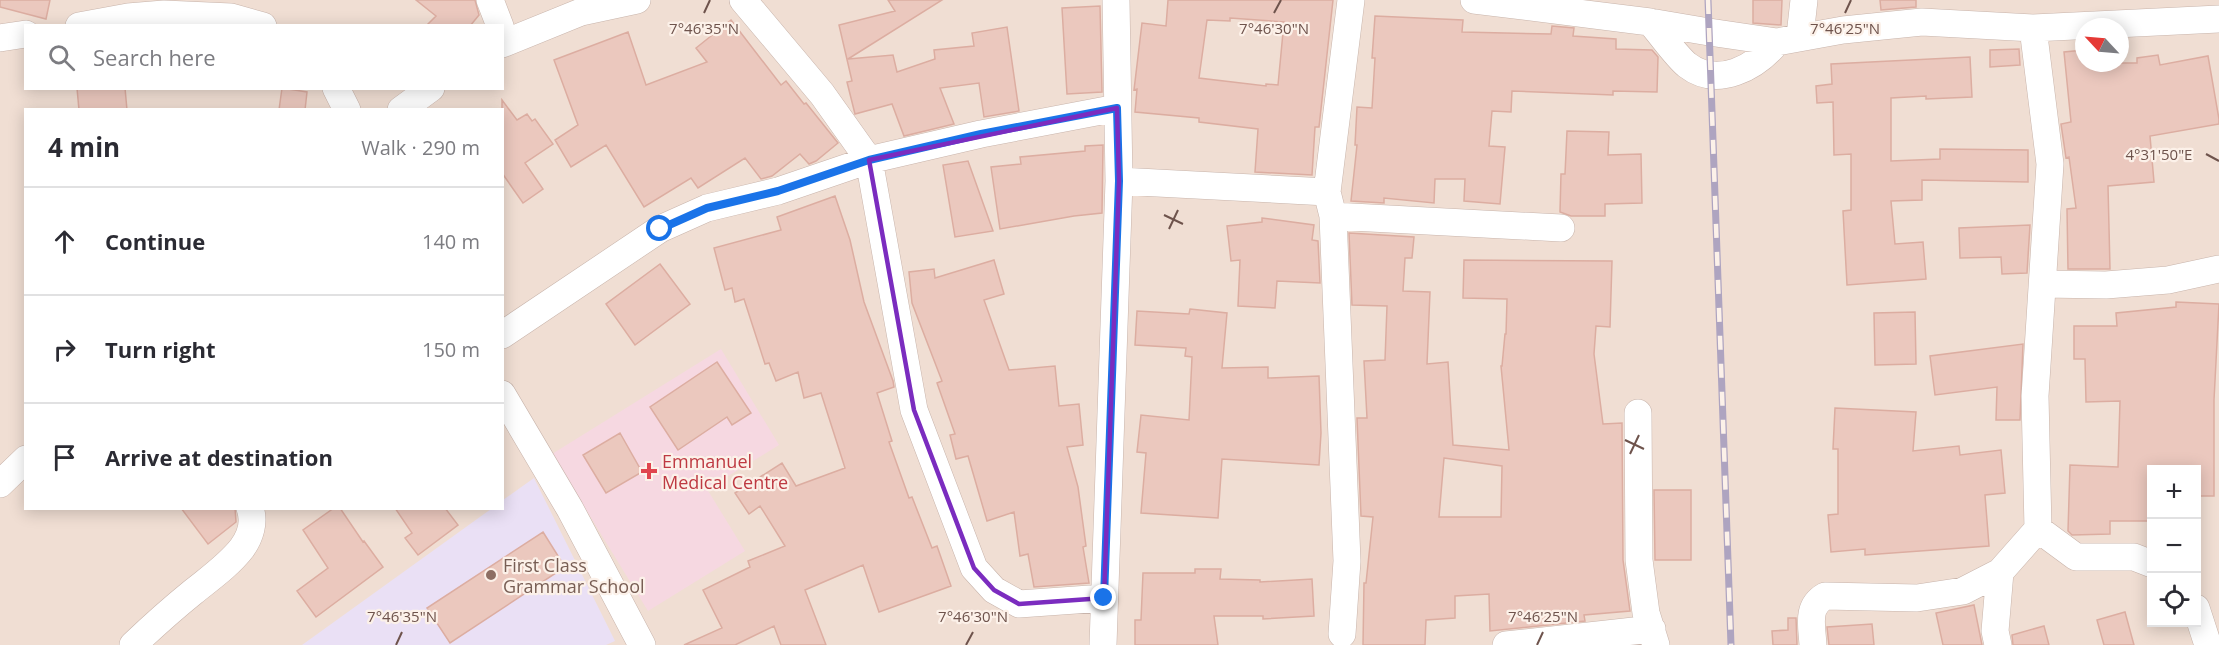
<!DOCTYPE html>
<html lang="en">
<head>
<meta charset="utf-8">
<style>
  :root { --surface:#fff; --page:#f2f2f3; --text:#2b2b33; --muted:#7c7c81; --line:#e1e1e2 }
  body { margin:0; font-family:"Open Sans",sans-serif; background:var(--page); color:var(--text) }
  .controls { position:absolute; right:18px; bottom:18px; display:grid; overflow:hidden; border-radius:0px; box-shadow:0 3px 15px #0003 }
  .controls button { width:54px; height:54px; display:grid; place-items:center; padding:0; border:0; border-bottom:2px solid var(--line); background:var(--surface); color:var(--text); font:30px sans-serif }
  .compass { position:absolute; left:2075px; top:18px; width:54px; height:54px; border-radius:50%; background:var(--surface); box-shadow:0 3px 15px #0003; rotate:296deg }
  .stop { position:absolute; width:18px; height:18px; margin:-14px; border:4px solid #1a73e8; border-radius:50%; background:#fff }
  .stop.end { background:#1a73e8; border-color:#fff; box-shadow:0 2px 6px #0008 }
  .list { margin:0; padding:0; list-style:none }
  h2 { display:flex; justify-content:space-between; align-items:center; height:78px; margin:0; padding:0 24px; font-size:26px }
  h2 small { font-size:20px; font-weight:400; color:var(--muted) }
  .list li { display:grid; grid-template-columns:39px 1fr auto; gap:18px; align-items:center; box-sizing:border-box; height:108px; padding:0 24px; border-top:2px solid var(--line) }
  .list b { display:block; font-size:22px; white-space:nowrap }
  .list em { font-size:20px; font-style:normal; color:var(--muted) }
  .icon { flex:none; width:33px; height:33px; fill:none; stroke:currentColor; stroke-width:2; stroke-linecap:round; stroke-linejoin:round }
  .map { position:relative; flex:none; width:2219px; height:645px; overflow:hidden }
  .search { position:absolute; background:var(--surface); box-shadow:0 3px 15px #0003; left:24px; top:24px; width:480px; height:66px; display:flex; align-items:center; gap:15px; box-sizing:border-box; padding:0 21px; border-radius:0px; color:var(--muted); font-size:22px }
  .panel { position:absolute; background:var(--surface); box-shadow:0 3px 15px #0003; left:24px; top:108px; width:480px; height:402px; border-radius:0px }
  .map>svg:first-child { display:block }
</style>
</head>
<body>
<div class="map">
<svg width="2219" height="645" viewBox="0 0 2219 645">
  <rect width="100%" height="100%" fill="#f9ede3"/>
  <path fill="#f0ded3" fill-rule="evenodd" d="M0 0H2219V645H0ZM26 26H502V88H26ZM2084 27H2120V63H2084ZM26 110H502V508H26ZM2152 470H2196V622H2152Z"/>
  <path fill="#eae0f5" d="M534 478 615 641 606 645H302L491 509 502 508 503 500Z"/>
  <path fill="#f6d8e1" d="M721 349 779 445 707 489 745 551 648 611 552 454Z"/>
  <path fill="#ebc8be" stroke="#dcada1" stroke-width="1.5" fill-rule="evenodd" d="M0 0H50L46 19 0 7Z
    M416 0H475L479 15 470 26H426L436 16Z
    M888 0H942L848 59 893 55 897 72 935 59 934 50 974 46 972 33 1007 27 1019 111 984 117 979 83 940 88 954 124 904 136 892 104 855 114 847 82 852 81 839 25 895 11Z
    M1168 0H1333L1319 127H1315L1312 175 1255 172 1258 129 1199 122V118L1135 112 1137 89 1134 90 1142 23 1166 26ZM1230 18 1284 22 1278 85 1266 84V86L1199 78 1207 20 1230 21Z
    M1753 0H1782L1781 25 1753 23Z
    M1880 0H1916V7L1881 10Z
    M1100 6 1102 92 1067 94 1062 8Z
    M1375 16 1463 20 1462 32 1551 34 1552 26 1574 28 1573 36 1616 39V49L1652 50 1658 57 1657 92 1613 91V95L1512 91 1511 112 1492 111 1489 146 1505 147 1500 204 1464 201 1465 179H1435L1434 203 1384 198V203L1351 201 1357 145H1355L1357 107 1372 108 1375 58H1372Z
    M731 20 781 85 786 81 804 104 806 103 838 143 816 161 809 164 800 154 772 176 761 179 745 158 698 188 691 178 644 207 606 145 571 167 555 140 578 125 554 60 628 32 646 85 707 62 696 48Z
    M2019 49 2020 65 1990 67V50Z
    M2084 50V63H2137V58L2158 55 2160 65 2208 56 2219 119V124L2150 136 2154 182 2108 186 2110 269H2068L2067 209 2076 208 2069 157 2066 158 2061 124 2071 122 2064 52Z
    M1970 57 1972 97 1926 99V96L1891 98V161L1940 159V149L2028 150V182L1922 180V200L1891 201 1895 244 1923 242 1926 279 1847 285 1843 211 1851 210V154L1834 155 1833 102 1817 103 1816 86 1832 84 1831 64Z
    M77 88H125L127 110H79Z
    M282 88 307 92 305 110H279Z
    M502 100 517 120 527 114 532 121 535 119 553 144 525 163 543 189 523 203 502 173Z
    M1567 131 1609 132 1608 155 1641 154 1642 203 1605 204V216H1571L1560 212 1561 174H1565Z
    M1103 145 1102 213 1074 216 1000 229 991 167 1021 164 1020 157 1085 151V146Z
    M968 161 993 231 955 237 943 165Z
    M835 196 850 240 864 302 893 381 894 387 877 393 892 441 889 442 909 498 912 497 932 548 937 546 951 586 879 612 863 565 805 590 826 645H781L774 626 735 645H684L722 628 703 590 750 567 748 561 785 546 760 506 749 514 735 493 782 463 796 486 845 468 821 393 804 398 798 372 776 381 769 363 765 364 744 299 735 302 732 288 725 290 714 248 781 230 777 217Z
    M1262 218 1314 225 1312 240 1318 241 1320 283 1277 281 1275 308 1238 306 1240 260 1231 261 1227 226 1262 222Z
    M2030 225 2027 273 2002 274 2001 257 1960 258 1959 228Z
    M1349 233 1414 237 1412 258H1405L1403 291 1430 292 1427 364 1448 362 1453 445 1509 450 1501 366H1502L1505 334H1506L1507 299 1463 298 1464 260 1612 261 1610 327 1596 326 1594 354 1603 424 1622 423 1623 560 1630 611 1584 615 1585 621 1490 631 1489 594 1455 596V618L1426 620 1425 645H1363L1364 583H1366L1373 517 1361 516 1357 418H1367L1364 361 1385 360 1387 306 1352 305ZM1444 458 1502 466 1501 517H1439Z
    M994 260 1004 294 984 300 1009 370 1055 366 1059 406 1079 404 1083 445 1067 447 1078 487 1086 546 1083 547 1089 583 1034 587 1028 554 1020 556 1014 512 987 521 968 456 956 459 950 435 955 434 937 383 942 381 912 303 909 272 934 269 935 278Z
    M660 264 690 304 635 345 606 304Z
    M2176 302 2219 304 2214 400V496H2196V470H2151V521H2110V534L2072 535 2068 531 2070 465 2118 467 2120 401 2086 402 2085 359H2074V326H2117L2116 313 2176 307Z
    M1190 309 1227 313 1222 368 1268 367V378L1319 376 1321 433 1319 465 1222 459 1218 518 1141 513 1146 453 1137 452 1141 415 1189 420 1192 357 1185 356 1186 348 1135 345 1137 311 1189 314Z
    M1915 312 1916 364 1875 365 1874 313Z
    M2023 344 2020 420H1996L1997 387 1935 395 1930 356Z
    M717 362 751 413 732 425 727 417 678 450 650 407Z
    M1835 408 1916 412 1913 451 1959 446 1960 455 2001 450 2005 493 1985 495 1989 546 1865 555V549L1831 552 1828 515 1838 514V449H1833Z
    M620 433 642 472 606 493 583 455Z
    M1654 490H1691V560H1655Z
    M181 508H235L236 522 208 544Z
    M334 508H340L363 542 364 541 383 567 316 617 297 591 328 568 303 530Z
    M395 508H445L458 525 418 555 405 538 412 533Z
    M543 532 565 567 450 643 427 608Z
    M1195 569H1221L1220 579 1260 580V582L1312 579 1314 616 1263 619V616H1214L1218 645H1135V620H1141L1143 573H1195Z
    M1974 605 1982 645H1943L1936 613Z
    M2125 612 2134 645H2104L2097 620Z
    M1788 618H1796L1797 645H1773L1772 631 1788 630Z
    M1872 624 1874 645H1829L1827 627Z
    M2044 626 2049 645H2013L2012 635Z"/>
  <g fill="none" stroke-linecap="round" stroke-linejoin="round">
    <g stroke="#c8b4ab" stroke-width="28">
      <path id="minor" d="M490 0 500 26
        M743 0 822 94 869 160 914 410 974 568 994 590 1019 604 1104 598
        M1474 0 1650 22 1709 32 1777 42 1843 30 1922 22 2033 28 2219 19
        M1650 22C1661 34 1675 55 1687 65 1718 89 1756 67 1777 42
        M79 26 128 17 164 14 231 17 263 26
        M1800 36 1804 0
        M0 38 26 34
        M502 44 581 12 637 0
        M336 88 347 110
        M401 110 431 88
        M1119 181 1327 192
        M1333 216 1561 228
        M2043 284 2106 285 2168 280 2219 269
        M502 335 660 229 707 208 778 191 869 160 981 134 1117 108
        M502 394 570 509 642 645
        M1638 413 1639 560 1646 613 1656 645
        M0 484 26 459
        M2038 529 2076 557H2134L2152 564
        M2196 608 2208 645
        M1342 634 1347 561 1333 216 1327 192 1351 0
        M133 645C153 626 172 609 193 592 209 579 229 565 242 548 250 537 255 522 250 508
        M1103 645 1119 181 1116 0
        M1506 645 1652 629
        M1813 645C1812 626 1806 607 1825 596L1917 598 1963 591 2000 572 2038 529 2035 396 2050 164 2033 28
        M1998 645 1995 631 2000 572"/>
    </g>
    <use href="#minor" stroke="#fff" stroke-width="27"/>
    <g stroke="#aea4c0" stroke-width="7">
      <path id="rail" d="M1708 0 1731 645"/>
    </g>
    <use href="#rail" stroke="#fcf1e9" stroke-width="4.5" stroke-dasharray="14" stroke-linecap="butt"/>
  </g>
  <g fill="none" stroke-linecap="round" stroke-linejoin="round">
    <path stroke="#1a73e8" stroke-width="8" d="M660 229 707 208 778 191 869 160 981 134 1117 108 1119 181 1104 598"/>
  </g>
  <path fill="none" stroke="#7b2cbf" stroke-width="4.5" stroke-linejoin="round" d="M1117 108 1119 181 1104 598 1019 604 994 590 974 568 914 410 869 160Z"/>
  <path fill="none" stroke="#6e534c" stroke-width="2" d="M704 13 710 0M1274 13 1281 0M1845 13 1851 0M2206 154 2219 161M1164 215 1183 224M1169 229 1178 210M1625 440 1644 449M1630 454 1639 435M396 645 402 632M966 645 973 632M1537 645 1543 632"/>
  <path fill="#e0444e" stroke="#fcf1e9" stroke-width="2" d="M646 462h6v6h6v6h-6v6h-6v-6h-6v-6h6z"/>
  <circle fill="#8d6e63" stroke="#fcf1e9" stroke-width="2" cx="491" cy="575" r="6"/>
  <g text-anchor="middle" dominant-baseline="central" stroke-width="4.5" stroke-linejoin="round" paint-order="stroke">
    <g font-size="18" fill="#be3a42" stroke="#fcf1e9" text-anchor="start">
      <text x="662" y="461">Emmanuel<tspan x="662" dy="21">Medical Centre</tspan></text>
    </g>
    <g font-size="18" fill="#785e54" stroke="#fcf1e9" text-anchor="start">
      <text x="503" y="565">First Class<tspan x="503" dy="21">Grammar School</tspan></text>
    </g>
  </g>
  <g font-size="15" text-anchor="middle" fill="#6e534c" stroke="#fcf1e9" stroke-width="4.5" stroke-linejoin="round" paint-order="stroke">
    <text x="704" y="34">7°46'35"N</text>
    <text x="1274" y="34">7°46'30"N</text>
    <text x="1845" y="34">7°46'25"N</text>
    <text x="2159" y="160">4°31'50"E</text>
    <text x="402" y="622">7°46'35"N</text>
    <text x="973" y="622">7°46'30"N</text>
    <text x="1543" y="622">7°46'25"N</text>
  </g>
</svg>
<div class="controls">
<button>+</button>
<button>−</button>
<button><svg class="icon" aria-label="locate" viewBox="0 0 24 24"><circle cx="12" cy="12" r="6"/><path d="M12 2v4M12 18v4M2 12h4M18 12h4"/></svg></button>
</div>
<svg class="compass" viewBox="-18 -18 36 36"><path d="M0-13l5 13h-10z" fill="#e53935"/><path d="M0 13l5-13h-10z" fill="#7c7c81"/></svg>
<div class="stop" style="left:660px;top:229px"></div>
<div class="stop end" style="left:1104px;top:598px"></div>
<div class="search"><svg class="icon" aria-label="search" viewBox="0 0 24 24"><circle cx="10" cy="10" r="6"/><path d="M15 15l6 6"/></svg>Search here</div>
<section class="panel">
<h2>4 min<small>Walk · 290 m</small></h2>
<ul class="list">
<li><svg class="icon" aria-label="ahead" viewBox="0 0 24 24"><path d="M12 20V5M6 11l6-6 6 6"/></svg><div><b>Continue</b></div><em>140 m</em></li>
<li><svg class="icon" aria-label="right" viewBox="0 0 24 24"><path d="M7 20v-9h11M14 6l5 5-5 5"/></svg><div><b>Turn right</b></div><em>150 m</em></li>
<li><svg class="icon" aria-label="arrive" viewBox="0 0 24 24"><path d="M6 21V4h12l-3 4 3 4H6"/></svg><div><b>Arrive at destination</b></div></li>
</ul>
</section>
</div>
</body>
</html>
